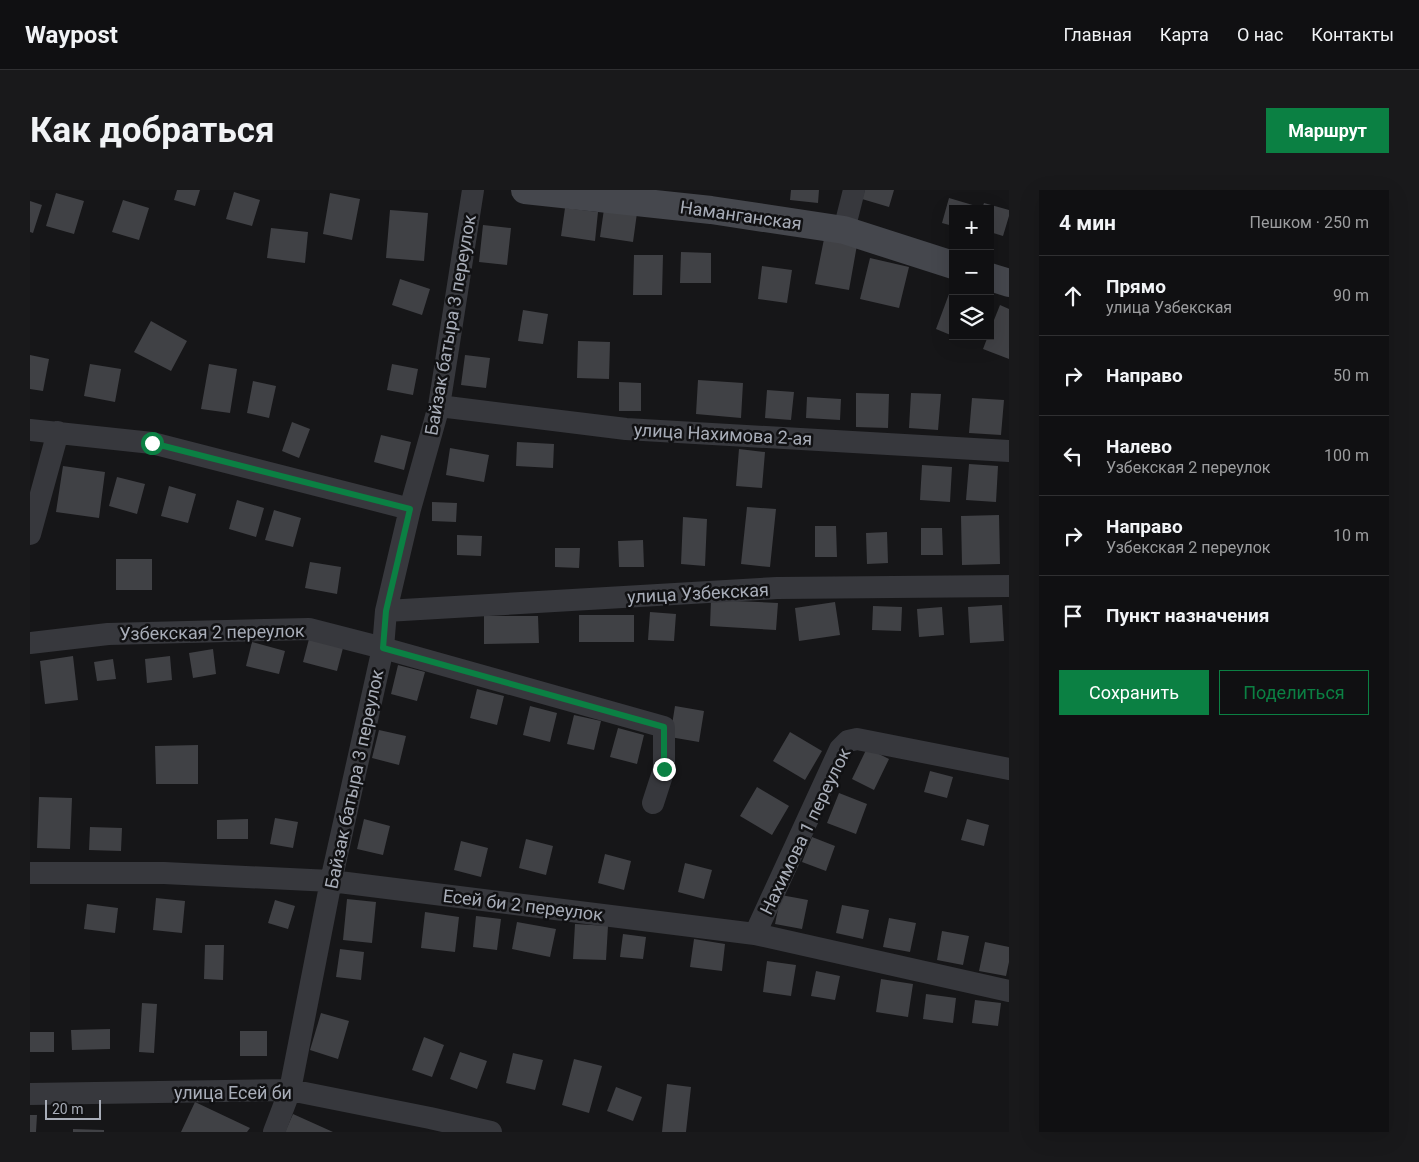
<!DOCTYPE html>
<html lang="ru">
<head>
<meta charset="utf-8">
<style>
  :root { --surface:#101012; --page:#19191b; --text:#f1f3f6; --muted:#9c9d9f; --line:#303032; --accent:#0b8043 }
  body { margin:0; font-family:Roboto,sans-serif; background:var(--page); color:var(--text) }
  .controls { position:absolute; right:15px; top:15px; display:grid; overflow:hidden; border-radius:0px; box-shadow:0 5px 20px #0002 }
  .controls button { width:45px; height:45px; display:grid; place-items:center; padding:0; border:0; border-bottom:1px solid var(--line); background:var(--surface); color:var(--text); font:25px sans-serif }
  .scale { position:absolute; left:15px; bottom:12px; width:56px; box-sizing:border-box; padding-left:5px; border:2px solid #a8adb8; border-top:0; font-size:14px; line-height:18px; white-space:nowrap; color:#a8adb8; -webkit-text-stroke:4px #111113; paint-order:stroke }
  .stop { position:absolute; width:15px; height:15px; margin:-11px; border:4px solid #0b8043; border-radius:50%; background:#fff }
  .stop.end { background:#0b8043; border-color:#fff; box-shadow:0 1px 5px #0008 }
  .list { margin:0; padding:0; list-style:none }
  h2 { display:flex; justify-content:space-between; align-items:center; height:65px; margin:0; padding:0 20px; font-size:21px }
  h2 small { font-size:16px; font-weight:400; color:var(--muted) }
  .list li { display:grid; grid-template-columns:32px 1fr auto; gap:15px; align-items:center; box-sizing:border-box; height:80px; padding:0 20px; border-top:1px solid var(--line) }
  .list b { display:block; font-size:19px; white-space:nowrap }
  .list p { margin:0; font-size:16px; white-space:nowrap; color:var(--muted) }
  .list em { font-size:16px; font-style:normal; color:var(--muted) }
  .actions { display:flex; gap:10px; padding:15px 20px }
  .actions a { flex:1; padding:11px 0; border:1px solid var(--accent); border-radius:0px; text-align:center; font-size:18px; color:var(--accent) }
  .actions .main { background:var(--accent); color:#fff }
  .icon { flex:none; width:28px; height:28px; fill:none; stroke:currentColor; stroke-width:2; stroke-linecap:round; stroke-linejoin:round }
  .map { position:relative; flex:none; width:979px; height:942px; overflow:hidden; border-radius:0px }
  header { display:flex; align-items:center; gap:30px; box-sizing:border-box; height:70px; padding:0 25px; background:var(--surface); border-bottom:1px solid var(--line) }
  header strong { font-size:24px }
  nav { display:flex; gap:28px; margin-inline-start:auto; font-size:18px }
  .intro { display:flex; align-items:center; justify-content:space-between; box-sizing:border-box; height:120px; padding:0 30px }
  h1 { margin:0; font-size:35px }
  .button { padding:12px 22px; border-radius:0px; background:var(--accent); color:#fff; font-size:18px; font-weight:700 }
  main { display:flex; gap:30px; padding:0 30px }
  aside { flex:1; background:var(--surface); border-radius:0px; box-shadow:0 5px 20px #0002 }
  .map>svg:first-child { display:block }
</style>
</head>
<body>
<header>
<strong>Waypost</strong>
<nav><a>Главная</a><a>Карта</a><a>О нас</a><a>Контакты</a></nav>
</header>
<div class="intro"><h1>Как добраться</h1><a class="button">Маршрут</a></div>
<main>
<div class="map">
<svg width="979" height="942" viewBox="0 0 979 942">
  <rect width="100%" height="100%" fill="#161618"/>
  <path fill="#404145" d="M147 0H170L165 16 144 10Z
    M761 0H789L788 13 760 10Z
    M835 0H864L859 17 832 9Z
    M204 2 230 10 222 36 196 29Z
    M26 3 54 11 44 44 16 36Z
    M300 3 330 9 322 50 293 44Z
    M919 8 946 16 945 19H923V36L912 33Z
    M93 10 119 18 109 50 82 42Z
    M0 11 12 15 3 43 0 42Z
    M954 13 979 20V26L973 46 960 42V19H952Z
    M535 18 568 22 565 51 531 46Z
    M574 19 607 23 603 52 570 47Z
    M360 20 398 23 394 71 356 68Z
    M453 35 481 38 477 75 449 72Z
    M241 38 278 42 275 73 237 68Z
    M794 49 827 55 819 100 785 94Z
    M651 62 681 63V93H650Z
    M604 65H633L632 105H603Z
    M840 68 879 77 869 118 830 109Z
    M732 76 762 80 757 113 728 109Z
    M370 89 400 99 392 125 362 115Z
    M919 104 923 105V146L906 139Z
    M970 115 979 119V169L953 159 958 146H960V140Z
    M493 120 518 124 513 154 488 151Z
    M121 131 157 151 141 181 104 162Z
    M548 151 580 152 579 189 547 188Z
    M0 165 19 169 13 201 0 199Z
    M435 165 460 168 456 198 431 195Z
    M60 174 91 179 85 212 54 206Z
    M179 174 207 179 200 223 171 219Z
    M362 174 388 179 383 205 357 200Z
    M668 190 713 193 711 228 666 224Z
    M223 191 246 196 239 228 217 223Z
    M589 192 611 193V221H589Z
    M737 200 764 202 761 230 735 228Z
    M826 203 859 204 858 238 826 237Z
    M881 203 911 204 908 240 879 238Z
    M777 207 811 209 810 230 776 228Z
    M942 208 974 210 971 245 939 243Z
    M262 232 280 239 269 268 252 261Z
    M351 245 381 252 374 280 344 272Z
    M487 252 524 254 523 278 486 276Z
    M420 258 459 265 454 292 416 285Z
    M709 259 735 262 732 298 706 296Z
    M939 274 968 276 966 312 936 310Z
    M892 275 922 277 920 312 890 310Z
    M33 276 75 282 69 328 26 322Z
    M87 287 115 294 107 324 79 316Z
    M139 296 166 304 158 333 131 326Z
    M207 310 234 318 226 347 199 339Z
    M402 312 427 313 426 332 402 331Z
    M717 317 746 319 740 377 711 374Z
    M244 320 271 328 263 357 235 350Z
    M969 325 970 374 932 375 931 326Z
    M653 327 677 329 675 376 651 374Z
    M785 336H806L807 367H785Z
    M891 338H912L913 365H891Z
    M857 342 858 373 837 374 836 343Z
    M427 345 452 346 451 366 427 365Z
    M613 350 614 377H589L588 351Z
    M525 358H550L549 378 525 377Z
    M86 369H122V400H86Z
    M280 372 311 377 307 404 275 398Z
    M681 410 748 413 746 440 680 436Z
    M805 412 810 445 769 451 765 418Z
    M972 415 974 451 940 453 938 417Z
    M843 416 872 417 871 441 842 440Z
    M912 417 914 445 889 447 887 419Z
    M620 422 646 424 644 451 618 450Z
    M549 425H604V452H549Z
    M454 426H508L509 453 454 454Z
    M279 449 313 458 307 481 273 472Z
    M222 452 255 461 249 484 216 476Z
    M183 459 186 484 163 488 159 463Z
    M43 466 48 510 15 514 10 471Z
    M140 466 142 490 117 493 115 469Z
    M83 469 86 489 67 491 64 472Z
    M368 475 395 482 387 511 361 504Z
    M447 499 474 506 467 535 440 528Z
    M500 516 527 523 520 552 493 545Z
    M645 516 674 521 669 552 640 547Z
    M544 525 571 531 564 560 537 554Z
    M588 538 614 545 607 574 580 567Z
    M349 540 376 546 369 575 342 568Z
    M760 542 792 561 775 590 743 571Z
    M168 555V594H126L125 556Z
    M837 558 859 569 844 600 822 589Z
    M900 581 923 587 917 608 894 602Z
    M727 597 759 616 742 645 710 626Z
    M809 603 837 614 826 644 797 633Z
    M9 607 42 608 40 659 7 658Z
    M245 628 268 632 263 658 240 654Z
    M218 629V649H187V630Z
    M334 629 360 636 353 665 327 659Z
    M937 629 959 635 954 656 931 650Z
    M60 637 92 638 91 661 59 660Z
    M782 647 805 656 796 681 772 672Z
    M496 649 523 656 516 685 489 678Z
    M431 651 458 658 451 687 424 680Z
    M575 664 601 671 594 700 568 693Z
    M655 673 682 680 674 709 648 702Z
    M751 705 778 710 772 739 745 734Z
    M126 708 155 711 152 743 123 740Z
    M317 709 346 712 342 753 313 750Z
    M245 710 265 716 258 739 238 733Z
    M57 714 88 718 85 743 54 739Z
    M812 715 839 720 833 749 806 743Z
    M395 722 429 727 425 762 391 758Z
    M446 726 471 729 467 760 443 757Z
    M859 728 886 733 880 762 853 757Z
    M487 732 526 739 520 767 482 759Z
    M545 734 578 736 576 770 543 769Z
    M912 741 939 746 933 775 907 770Z
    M593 744 616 747 613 769 590 767Z
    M664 749 695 754 692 781 660 777Z
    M955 752 979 757V772L976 786 949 781Z
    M175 755H194L193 790 174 789Z
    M310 759 334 762 331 790 306 787Z
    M737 771 766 775 761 806 733 802Z
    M786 781 810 786 805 810 781 806Z
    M851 789 883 794 878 827 846 822Z
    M896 804 926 808 923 833 893 829Z
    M945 810 971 813 968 836 942 833Z
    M112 813 127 814 124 863 109 862Z
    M291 823 319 831 308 869 280 860Z
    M80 839V859L42 860 41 840Z
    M210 841H237V866H210Z
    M0 842H24V862H0Z
    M394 847 414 855 402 887 382 880Z
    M430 862 457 871 447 899 420 889Z
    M483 863 513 870 505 900 476 893Z
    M544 869 572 876 559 923 532 915Z
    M637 894 661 897 656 942H632Z
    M586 897 612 907 603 931 577 921Z
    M165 912 220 938 217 942H151Z
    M263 924 303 942H255Z
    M0 925H7L6 942H0Z
    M43 939 74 940V942H43Z"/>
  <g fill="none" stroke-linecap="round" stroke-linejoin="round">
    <path stroke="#37383d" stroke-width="22" d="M814 40 824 0
      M409 216 596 239 979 261
      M0 240 122 253 380 319
      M0 344 28 242
      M356 421 747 398 979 396
      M0 453 78 444 279 439 353 458 634 537V579L623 613
      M0 683H134L301 691 725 744 979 801
      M725 744 810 559 818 551 827 549 979 579
      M0 904 260 900 400 928 461 942
      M244 942 260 900 301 691 353 458 356 421 380 319 409 216 443 0"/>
    <path stroke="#45474d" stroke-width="28" d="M495 0 681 20 814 40 923 75
      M960 87 979 93"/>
  </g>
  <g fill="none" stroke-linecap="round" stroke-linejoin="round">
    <path stroke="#0b8043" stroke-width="6" d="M122 253 380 319 356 421 353 458 634 537V579"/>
  </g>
  <g text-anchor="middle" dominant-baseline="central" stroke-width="5" stroke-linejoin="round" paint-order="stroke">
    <g font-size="18" fill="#a8adb8" stroke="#111113">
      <text transform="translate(711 25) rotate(8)">Наманганская</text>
      <text transform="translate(420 135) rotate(-80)">Байзак батыра 3 переулок</text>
      <text transform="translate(693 244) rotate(3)">улица Нахимова 2-ая</text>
      <text transform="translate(668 403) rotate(-3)">улица Узбекская</text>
      <text transform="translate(182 442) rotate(-1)">Узбекская 2 переулок</text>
      <text transform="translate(324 589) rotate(-78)">Байзак батыра 3 переулок</text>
      <text transform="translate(775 641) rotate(-64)">Нахимова 1 переулок</text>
      <text transform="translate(493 715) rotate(7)">Есей би 2 переулок</text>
      <text x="203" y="902">улица Есей би</text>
    </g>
  </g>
</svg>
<div class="controls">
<button>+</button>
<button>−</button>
<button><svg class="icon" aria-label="layers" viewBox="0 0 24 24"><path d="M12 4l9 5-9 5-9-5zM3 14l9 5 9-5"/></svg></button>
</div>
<div class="scale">20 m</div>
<div class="stop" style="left:122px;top:253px"></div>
<div class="stop end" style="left:634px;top:579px"></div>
</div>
<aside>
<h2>4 мин<small>Пешком · 250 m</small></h2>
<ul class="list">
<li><svg class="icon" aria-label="ahead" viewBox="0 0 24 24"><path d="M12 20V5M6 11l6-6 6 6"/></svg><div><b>Прямо</b><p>улица Узбекская</p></div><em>90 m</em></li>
<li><svg class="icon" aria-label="right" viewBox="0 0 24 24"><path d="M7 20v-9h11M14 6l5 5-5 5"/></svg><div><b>Направо</b></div><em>50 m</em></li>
<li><svg class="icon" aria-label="left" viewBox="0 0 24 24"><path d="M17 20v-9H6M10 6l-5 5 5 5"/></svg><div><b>Налево</b><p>Узбекская 2 переулок</p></div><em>100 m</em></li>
<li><svg class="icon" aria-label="right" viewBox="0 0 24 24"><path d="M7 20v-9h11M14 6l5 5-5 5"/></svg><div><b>Направо</b><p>Узбекская 2 переулок</p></div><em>10 m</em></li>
<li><svg class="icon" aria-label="arrive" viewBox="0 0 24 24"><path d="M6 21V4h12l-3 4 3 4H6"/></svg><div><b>Пункт назначения</b></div></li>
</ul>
<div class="actions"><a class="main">Сохранить</a><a>Поделиться</a></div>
</aside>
</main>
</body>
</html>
